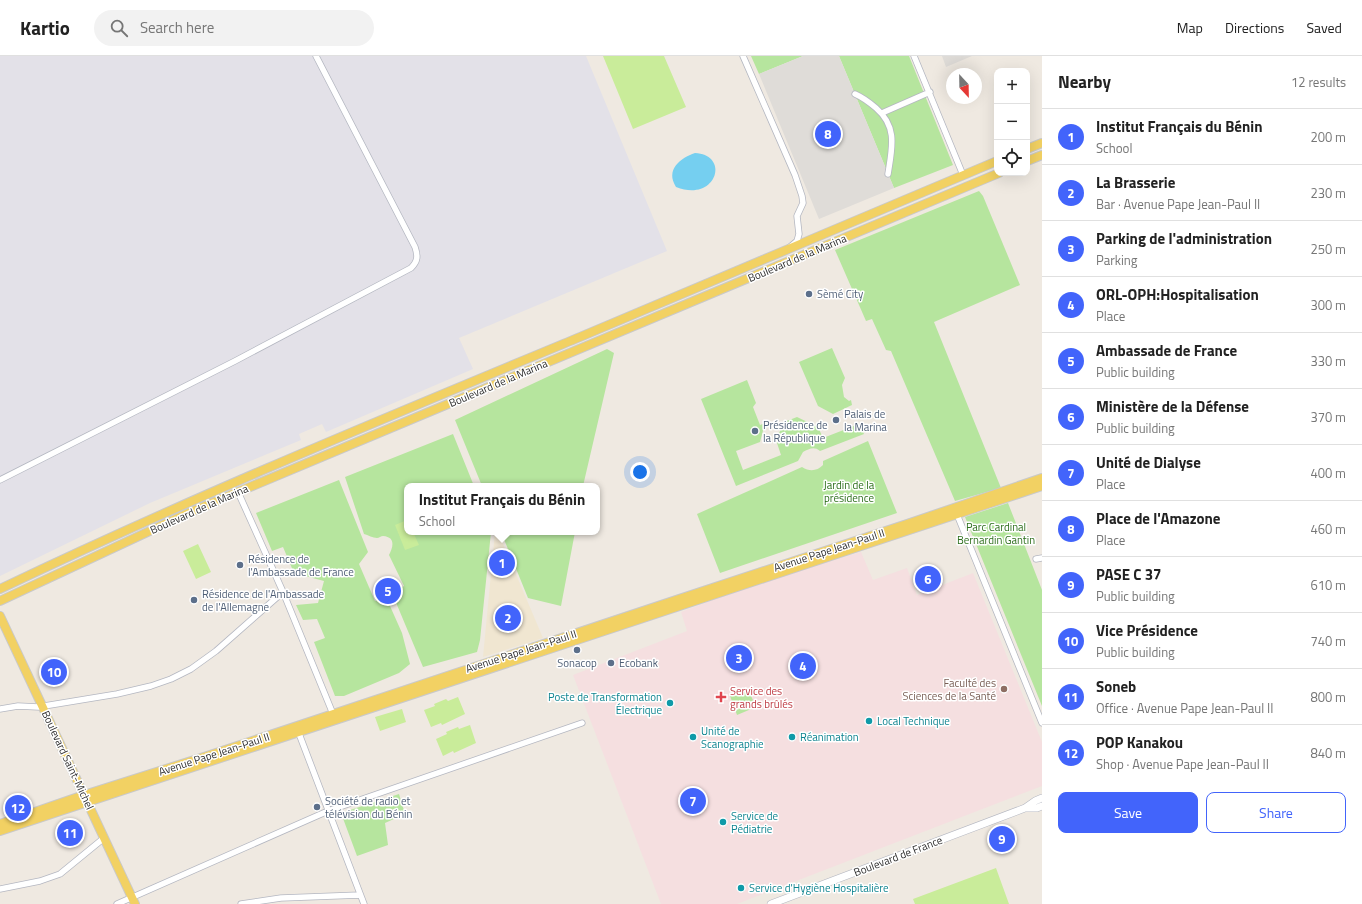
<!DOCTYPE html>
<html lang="en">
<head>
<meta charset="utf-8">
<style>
  :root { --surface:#fff; --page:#f2f2f2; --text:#222; --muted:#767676; --line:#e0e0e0; --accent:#4264fb }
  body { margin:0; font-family:"Titillium Web",sans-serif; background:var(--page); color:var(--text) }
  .controls { position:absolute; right:12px; top:12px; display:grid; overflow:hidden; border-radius:8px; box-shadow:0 4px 16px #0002 }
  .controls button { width:36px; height:36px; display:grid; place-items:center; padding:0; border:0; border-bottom:1px solid var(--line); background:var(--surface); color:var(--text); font:20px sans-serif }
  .compass { position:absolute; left:946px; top:12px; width:36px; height:36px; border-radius:50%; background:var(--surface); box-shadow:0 4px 16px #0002; rotate:158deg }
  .you { position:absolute; left:640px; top:416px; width:14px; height:14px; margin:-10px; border:3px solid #fff; border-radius:50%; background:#1a73e8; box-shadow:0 0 0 6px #1a73e833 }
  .badge { display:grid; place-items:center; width:26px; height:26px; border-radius:50%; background:var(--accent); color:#fff; font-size:13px; font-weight:700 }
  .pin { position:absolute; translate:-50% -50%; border:2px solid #fff; box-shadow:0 1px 4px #0006 }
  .popup { position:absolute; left:404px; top:427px; width:196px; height:52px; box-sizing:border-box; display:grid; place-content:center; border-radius:8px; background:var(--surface); filter:drop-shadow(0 1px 3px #0005); font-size:13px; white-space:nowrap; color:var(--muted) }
  .popup b { font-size:15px; color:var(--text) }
  .popup::after { content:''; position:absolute; left:50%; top:100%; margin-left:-8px; border:8px solid transparent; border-top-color:var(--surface) }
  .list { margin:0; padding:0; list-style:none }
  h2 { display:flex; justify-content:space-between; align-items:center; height:52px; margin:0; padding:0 16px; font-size:17px }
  h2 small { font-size:13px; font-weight:400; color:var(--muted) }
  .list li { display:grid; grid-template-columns:26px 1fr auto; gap:12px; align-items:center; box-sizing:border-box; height:56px; padding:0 16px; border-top:1px solid var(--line) }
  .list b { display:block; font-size:15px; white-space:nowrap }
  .list p { margin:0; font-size:13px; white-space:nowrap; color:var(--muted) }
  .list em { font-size:13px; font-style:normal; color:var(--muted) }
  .actions { display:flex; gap:8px; padding:12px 16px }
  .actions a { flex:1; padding:9px 0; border:1px solid var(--accent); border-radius:8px; text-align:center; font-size:14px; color:var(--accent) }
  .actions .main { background:var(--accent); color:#fff }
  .icon { flex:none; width:22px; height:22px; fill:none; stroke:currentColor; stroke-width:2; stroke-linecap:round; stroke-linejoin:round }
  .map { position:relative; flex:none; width:1042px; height:848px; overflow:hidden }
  header { display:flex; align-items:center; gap:24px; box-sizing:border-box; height:56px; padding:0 20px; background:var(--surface); border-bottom:1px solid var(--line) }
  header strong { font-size:19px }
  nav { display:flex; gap:22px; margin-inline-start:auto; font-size:14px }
  .search { width:280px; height:36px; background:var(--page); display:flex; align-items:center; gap:10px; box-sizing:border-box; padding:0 14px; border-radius:22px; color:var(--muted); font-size:15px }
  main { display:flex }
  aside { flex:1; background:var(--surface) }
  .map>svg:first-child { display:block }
</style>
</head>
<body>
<header>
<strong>Kartio</strong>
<div class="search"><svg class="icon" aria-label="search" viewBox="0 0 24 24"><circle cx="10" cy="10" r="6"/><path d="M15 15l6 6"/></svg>Search here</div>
<nav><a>Map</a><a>Directions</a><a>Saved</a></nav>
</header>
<main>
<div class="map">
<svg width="1042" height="848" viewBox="0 0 1042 848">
  <rect width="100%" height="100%" fill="#efe9e1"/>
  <path fill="#e3e1e8" d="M0 0H586L667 195 459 282 473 313 326 376 322 368 299 378 301 384 150 447 0 520Z"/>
  <path fill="#f0e6d1" d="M495 476H498L543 582 483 601Z"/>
  <path fill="#f5dfe0" d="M861 496 873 524 907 512 917 539 973 517 1042 686V730L737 848H661L573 619 687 575 681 556 752 529Z"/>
  <path fill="#b6e59e" d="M751 0H803L759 18Z
    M839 0H909L953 109 894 132Z
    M979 135 983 140 1020 229 934 266 1001 432 955 445 891 295 886 294 872 263 866 265 835 194Z
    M832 292 845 322 842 329 844 341 849 345 851 344 852 349 833 358 818 350 799 306Z
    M607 293 614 297 583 430H482L455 364Z
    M747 324 756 347 753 351 760 369 765 367 760 386 736 395 743 414 781 399 776 384 784 366 797 361 818 371 823 382 859 368 864 378 820 395C814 390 809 393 803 396L798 405 736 430 701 343Z
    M453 378 474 430H407V476H491L480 584 477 596 423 611 392 537 404 530 389 499C393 491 396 481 383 480 381 480 379 482 377 482 373 482 368 479 364 478L345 421Z
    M868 385 897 457 720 517 697 458 802 411C810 416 817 415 823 409V405Z
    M339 424 368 496 359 508 375 545 386 541 402 577 410 608 399 617 344 640H335L314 586 325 582 317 563 303 564 296 549 318 547 324 525 294 517 283 491 272 495 256 457Z
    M1008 447 1042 534V650L965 461Z
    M501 476H575L561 550 528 542Z
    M748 633 756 651 737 659 730 640Z
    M399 738 405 758 385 767 388 789 357 800 341 757Z"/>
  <path fill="#c9ec9a" d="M603 0H664L686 51 633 73Z
    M407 464V476H413L419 489 405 494 395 469Z
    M198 488 211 516 196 523 183 495Z
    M458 641 465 658 442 669 441 667 431 671 424 654 435 650 434 648 446 643 448 645Z
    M402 653 406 666 380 675 375 661Z
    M470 669 476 687 454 697 453 695 443 700 436 683 447 678 446 676 458 671 459 673Z
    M996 812 1009 848H915L913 843Z"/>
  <path fill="#dfdcd8" d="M803 0H839L894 132 819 163 759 18Z
    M942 0H972L946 11Z"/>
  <path fill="#75cff0" d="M695 97C731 99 716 147 676 131 665 114 680 102 695 97Z"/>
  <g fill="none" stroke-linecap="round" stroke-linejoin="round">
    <g stroke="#b4b7c1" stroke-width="7">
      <path id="street" d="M743 0 795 119 802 140 803 147 797 160 799 178 797 185 790 191
        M914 0 963 119
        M855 38C864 42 869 46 876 52 898 71 892 92 888 118
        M882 57 930 36
        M0 424 235 305 411 212C418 205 418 200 415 191L316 0
        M238 436 283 536 333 658
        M956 456 1042 667
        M1036 503 1042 502
        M0 653 18 650 38 651 117 638 151 630 171 623 191 613 216 595 283 536
        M298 675 364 848
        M0 833 40 825 60 818 104 782
        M117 848 328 755 582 667
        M241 848 281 842 360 839"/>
    </g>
    <g stroke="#b4b7c1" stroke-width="8">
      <path id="secondary" d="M1026 752H1037L1042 750
        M771 848 1025 752 1035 745 1042 742"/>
    </g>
    <g stroke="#c9c9c9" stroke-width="10">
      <path id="primary" d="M1027 93 1042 87
        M1027 105 1042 99
        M0 533C190 442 385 362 580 281 719 223 858 163 997 105
        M0 545 184 459 238 436 999 117
        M0 560 135 848
        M0 768 84 739 207 700 676 544 907 468 1042 422
        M0 775 1042 430"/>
    </g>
    <use href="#street" stroke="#fff" stroke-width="5.5"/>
    <use href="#secondary" stroke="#fff" stroke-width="7"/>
    <use href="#primary" stroke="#f2d163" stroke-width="8"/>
  </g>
  <g fill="#5c6f8a" stroke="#fff" stroke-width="1.5">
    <circle cx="809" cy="238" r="4"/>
    <circle cx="836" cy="364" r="4"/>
    <circle cx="755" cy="375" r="4"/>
    <circle cx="240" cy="509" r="4"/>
    <circle cx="194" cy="544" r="4"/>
    <circle cx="577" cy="594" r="4"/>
    <circle cx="611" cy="607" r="4"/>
    <circle cx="317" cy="751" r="4"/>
  </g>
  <circle fill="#8d6e63" stroke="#fff" stroke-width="1.5" cx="1004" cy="633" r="4"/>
  <path fill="#e0444e" stroke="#fff" stroke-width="1.5" d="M719 635h4v4h4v4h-4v4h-4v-4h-4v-4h4z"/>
  <g fill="#0f9aa8" stroke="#fff" stroke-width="1.5">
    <circle cx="670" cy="647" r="4"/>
    <circle cx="869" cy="665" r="4"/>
    <circle cx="693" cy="681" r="4"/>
    <circle cx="792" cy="681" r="4"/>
    <circle cx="723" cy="766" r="4"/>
    <circle cx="741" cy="832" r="4"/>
  </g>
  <g text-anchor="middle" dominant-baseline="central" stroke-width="3" stroke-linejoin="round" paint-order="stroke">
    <g font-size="11" fill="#2e2e2e" stroke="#fff">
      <text transform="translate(797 202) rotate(-23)">Boulevard de la Marina</text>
      <text transform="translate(498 327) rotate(-23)">Boulevard de la Marina</text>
      <text transform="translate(199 453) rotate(-24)">Boulevard de la Marina</text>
      <text transform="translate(829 494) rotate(-18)">Avenue Pape Jean-Paul II</text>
      <text transform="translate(521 595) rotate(-18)">Avenue Pape Jean-Paul II</text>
      <text transform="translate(214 698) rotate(-18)">Avenue Pape Jean-Paul II</text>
      <text transform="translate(68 704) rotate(65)">Boulevard Saint-Michel</text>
      <text transform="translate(898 800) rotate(-21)">Boulevard de France</text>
    </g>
    <g font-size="11" fill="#4e5e75" stroke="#fff" text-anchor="start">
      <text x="817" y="238">Sèmé City</text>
      <text x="844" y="358">Palais de<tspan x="844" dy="13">la Marina</tspan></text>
      <text x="763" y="369">Présidence de<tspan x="763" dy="13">la République</tspan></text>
      <text x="248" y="503">Résidence de<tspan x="248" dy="13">l'Ambassade de France</tspan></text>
      <text x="202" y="538">Résidence de l'Ambassade<tspan x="202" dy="13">de l'Allemagne</tspan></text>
      <text x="577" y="607" text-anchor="middle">Sonacop</text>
      <text x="619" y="607">Ecobank</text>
      <text x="325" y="745">Société de radio et<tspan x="325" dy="13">télévision du Bénin</tspan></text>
    </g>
    <g font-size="11" fill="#2c6e1b" stroke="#fff">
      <text x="849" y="429">Jardin de la<tspan x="849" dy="13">présidence</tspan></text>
      <text x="996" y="471">Parc Cardinal<tspan x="996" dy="13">Bernardin Gantin</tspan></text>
    </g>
    <g font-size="11" fill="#785e54" stroke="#fff" text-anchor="end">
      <text x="996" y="627">Faculté des<tspan x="996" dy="13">Sciences de la Santé</tspan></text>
    </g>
    <g font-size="11" fill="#be3a42" stroke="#fff" text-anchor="start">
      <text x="730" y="635">Service des<tspan x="730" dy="13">grands brûlés</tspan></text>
    </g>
    <g font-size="11" fill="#0d838f" stroke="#fff" text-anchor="start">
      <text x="662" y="641" text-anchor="end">Poste de Transformation<tspan x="662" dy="13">Électrique</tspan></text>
      <text x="877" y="665">Local Technique</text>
      <text x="701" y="675">Unité de<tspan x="701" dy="13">Scanographie</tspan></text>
      <text x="800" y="681">Réanimation</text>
      <text x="731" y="760">Service de<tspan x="731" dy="13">Pédiatrie</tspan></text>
      <text x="749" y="832">Service d'Hygiène Hospitalière</text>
    </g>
  </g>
</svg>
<div class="controls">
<button>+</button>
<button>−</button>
<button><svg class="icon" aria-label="locate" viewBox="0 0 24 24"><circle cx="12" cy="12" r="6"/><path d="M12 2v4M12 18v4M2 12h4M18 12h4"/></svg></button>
</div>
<svg class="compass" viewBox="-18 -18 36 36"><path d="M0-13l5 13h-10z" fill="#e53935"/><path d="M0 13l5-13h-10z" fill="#767676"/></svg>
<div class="you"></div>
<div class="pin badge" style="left:502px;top:507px">1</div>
<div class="popup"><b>Institut Français du Bénin</b>School</div>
<div class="pin badge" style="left:508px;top:562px">2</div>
<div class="pin badge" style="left:739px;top:602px">3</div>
<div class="pin badge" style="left:803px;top:610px">4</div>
<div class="pin badge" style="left:388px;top:535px">5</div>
<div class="pin badge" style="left:928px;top:523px">6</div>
<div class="pin badge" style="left:693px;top:745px">7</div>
<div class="pin badge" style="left:828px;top:78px">8</div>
<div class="pin badge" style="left:1002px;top:783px">9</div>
<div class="pin badge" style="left:54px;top:616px">10</div>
<div class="pin badge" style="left:70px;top:777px">11</div>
<div class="pin badge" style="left:18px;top:752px">12</div>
</div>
<aside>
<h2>Nearby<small>12 results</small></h2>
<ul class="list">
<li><span class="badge">1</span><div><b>Institut Français du Bénin</b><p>School</p></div><em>200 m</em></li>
<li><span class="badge">2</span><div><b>La Brasserie</b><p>Bar · Avenue Pape Jean-Paul II</p></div><em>230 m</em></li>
<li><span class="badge">3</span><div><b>Parking de l'administration</b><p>Parking</p></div><em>250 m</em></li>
<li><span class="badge">4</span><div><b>ORL-OPH:Hospitalisation</b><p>Place</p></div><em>300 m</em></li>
<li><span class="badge">5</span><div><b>Ambassade de France</b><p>Public building</p></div><em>330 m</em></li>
<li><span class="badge">6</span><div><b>Ministère de la Défense</b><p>Public building</p></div><em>370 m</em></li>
<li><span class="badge">7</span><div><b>Unité de Dialyse</b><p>Place</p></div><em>400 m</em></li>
<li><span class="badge">8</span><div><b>Place de l'Amazone</b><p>Place</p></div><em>460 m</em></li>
<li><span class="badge">9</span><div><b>PASE C 37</b><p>Public building</p></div><em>610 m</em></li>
<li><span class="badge">10</span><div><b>Vice Présidence</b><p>Public building</p></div><em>740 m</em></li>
<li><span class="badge">11</span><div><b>Soneb</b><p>Office · Avenue Pape Jean-Paul II</p></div><em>800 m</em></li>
<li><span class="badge">12</span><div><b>POP Kanakou</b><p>Shop · Avenue Pape Jean-Paul II</p></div><em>840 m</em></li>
</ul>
<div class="actions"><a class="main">Save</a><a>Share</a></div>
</aside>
</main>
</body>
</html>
